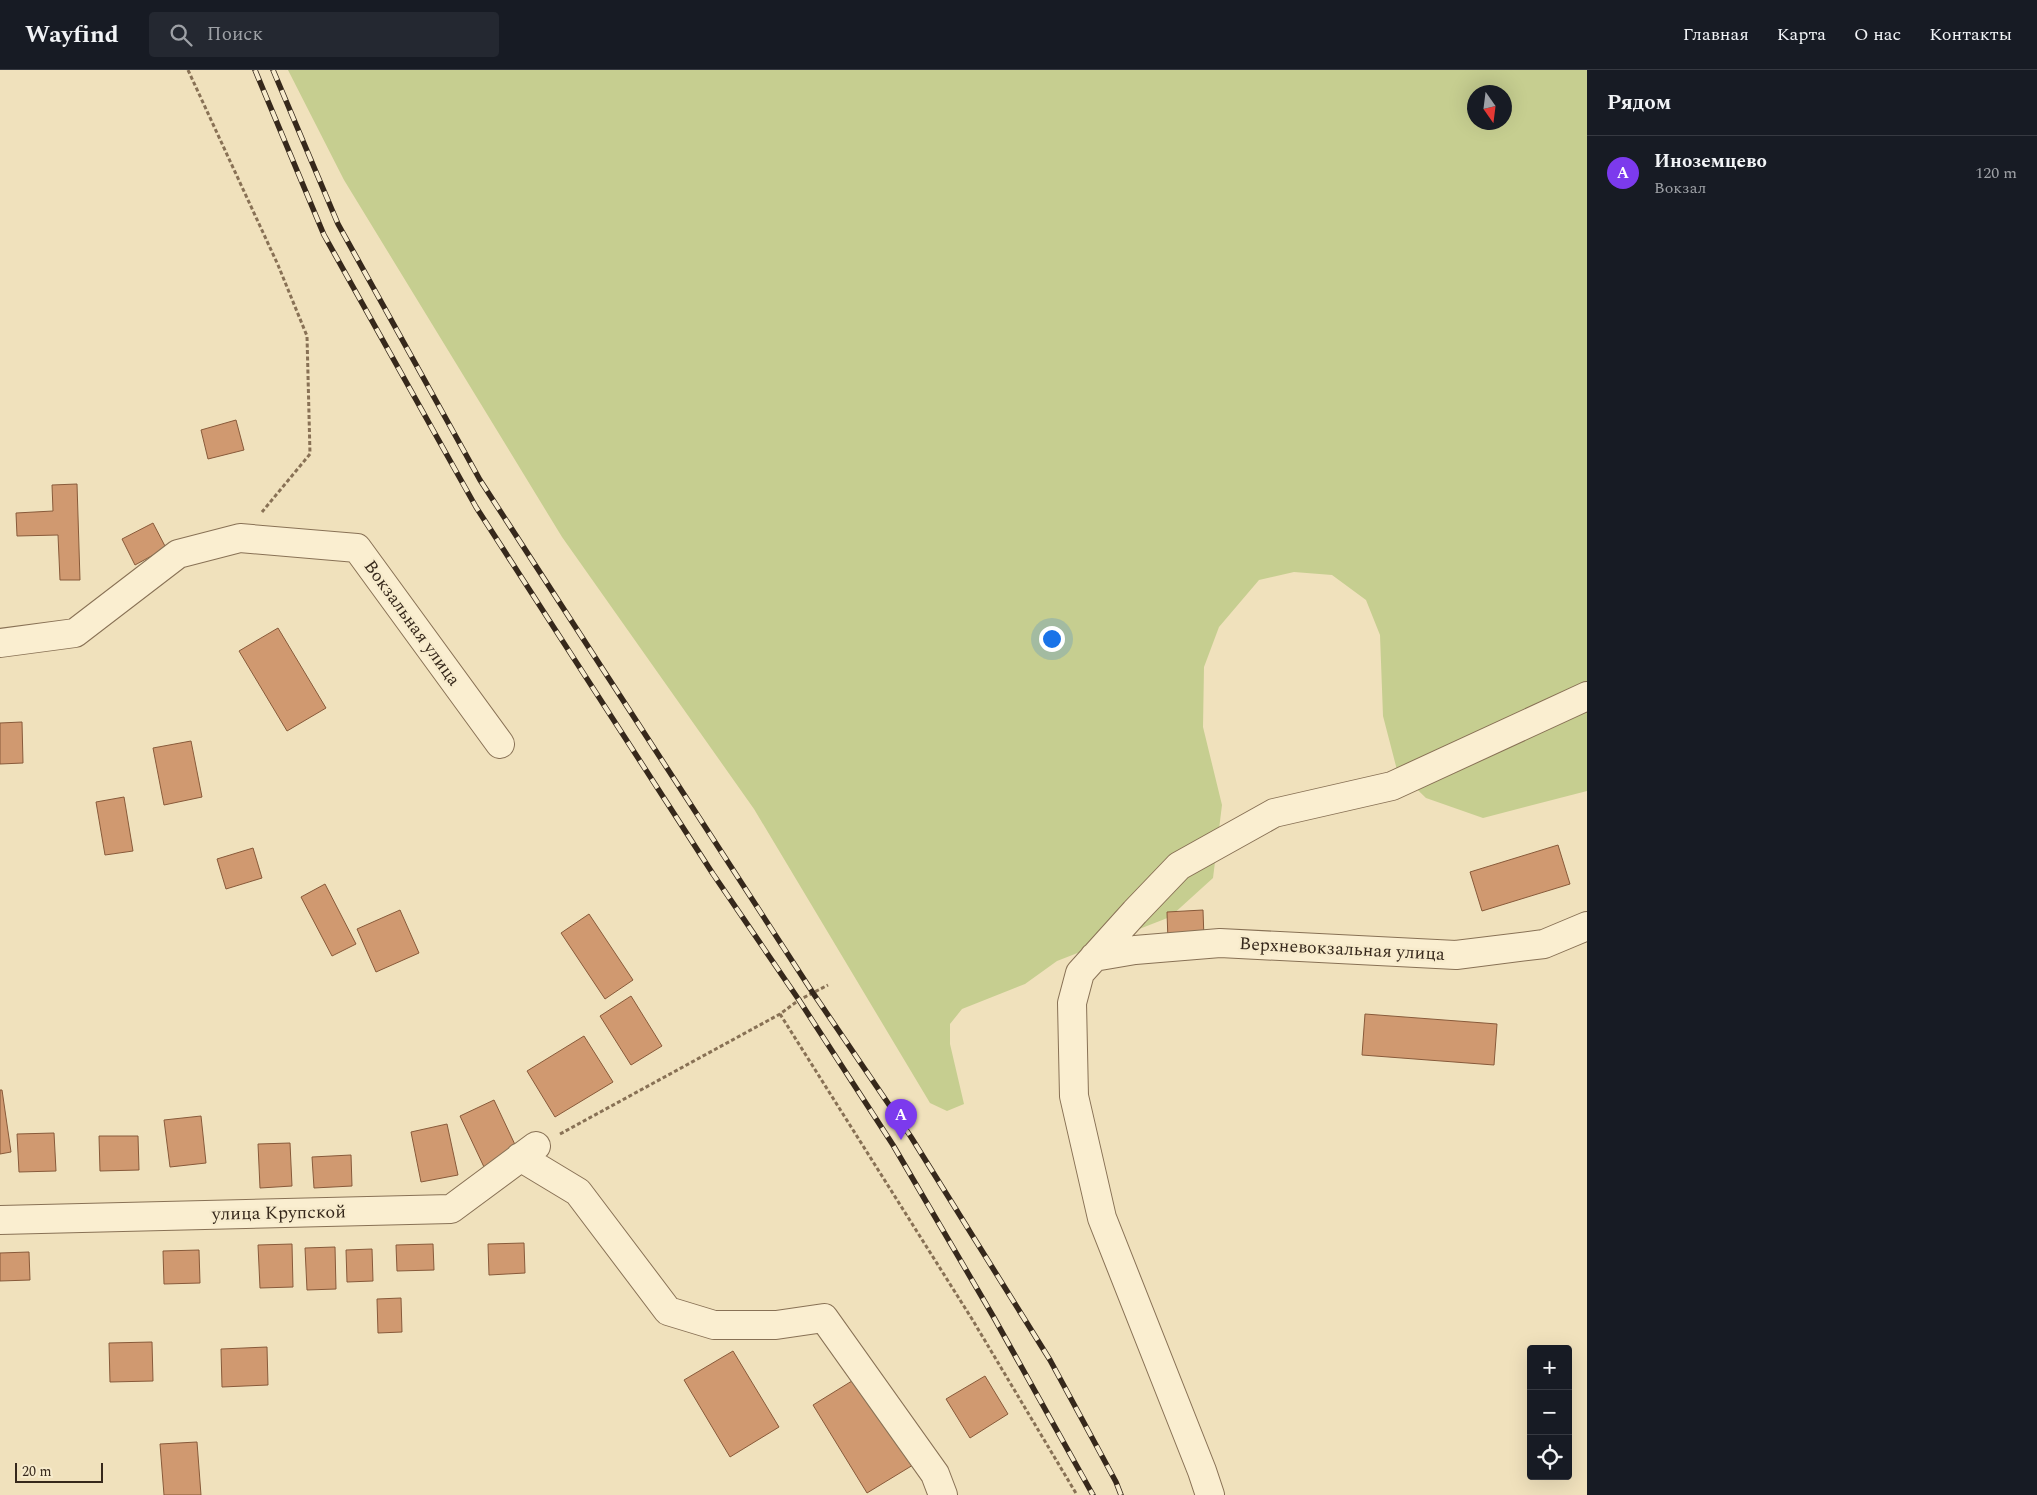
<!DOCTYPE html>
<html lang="ru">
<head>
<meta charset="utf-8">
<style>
  :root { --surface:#171b24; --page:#242831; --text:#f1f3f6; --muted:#9ea1a6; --line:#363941; --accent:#7c3aed }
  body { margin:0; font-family:Spectral,serif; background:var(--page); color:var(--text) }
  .controls { position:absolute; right:15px; bottom:15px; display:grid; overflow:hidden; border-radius:5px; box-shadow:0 5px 20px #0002 }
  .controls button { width:45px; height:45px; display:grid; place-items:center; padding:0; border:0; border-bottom:1px solid var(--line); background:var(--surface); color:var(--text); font:25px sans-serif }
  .compass { position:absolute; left:1467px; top:15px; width:45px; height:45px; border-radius:50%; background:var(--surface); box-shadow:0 5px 20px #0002; rotate:166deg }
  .scale { position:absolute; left:15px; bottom:12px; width:88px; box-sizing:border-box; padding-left:5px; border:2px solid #36281b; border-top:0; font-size:14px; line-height:18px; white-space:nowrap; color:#36281b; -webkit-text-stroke:4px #f7ebcc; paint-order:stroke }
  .you { position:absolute; left:1051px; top:568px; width:18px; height:18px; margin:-12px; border:4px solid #fff; border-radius:50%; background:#1a73e8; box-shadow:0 0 0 8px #1a73e833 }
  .badge { display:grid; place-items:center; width:32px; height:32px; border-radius:50%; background:var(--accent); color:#fff; font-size:16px; font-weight:700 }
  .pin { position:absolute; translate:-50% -41px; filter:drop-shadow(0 1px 2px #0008) }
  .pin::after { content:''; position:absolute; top:26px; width:18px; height:15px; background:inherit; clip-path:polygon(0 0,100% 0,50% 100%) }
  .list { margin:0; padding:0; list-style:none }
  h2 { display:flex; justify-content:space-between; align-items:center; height:65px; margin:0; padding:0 20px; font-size:21px }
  h2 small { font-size:16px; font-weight:400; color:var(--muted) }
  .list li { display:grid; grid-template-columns:32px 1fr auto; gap:15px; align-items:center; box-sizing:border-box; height:75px; padding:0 20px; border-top:1px solid var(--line) }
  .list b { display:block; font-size:19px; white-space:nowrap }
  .list p { margin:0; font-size:16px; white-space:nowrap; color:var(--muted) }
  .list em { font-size:16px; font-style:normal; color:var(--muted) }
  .icon { flex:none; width:28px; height:28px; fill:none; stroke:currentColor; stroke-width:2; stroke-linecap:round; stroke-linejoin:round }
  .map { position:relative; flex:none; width:1587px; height:1425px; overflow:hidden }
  header { display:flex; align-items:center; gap:30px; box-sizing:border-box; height:70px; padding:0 25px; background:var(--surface); border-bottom:1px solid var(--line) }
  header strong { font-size:24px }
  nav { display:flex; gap:28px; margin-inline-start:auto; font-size:18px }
  .search { width:350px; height:45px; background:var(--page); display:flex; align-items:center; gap:12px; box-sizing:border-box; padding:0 18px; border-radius:5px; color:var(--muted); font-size:19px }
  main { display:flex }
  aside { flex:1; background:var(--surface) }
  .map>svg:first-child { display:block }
</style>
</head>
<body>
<header>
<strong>Wayfind</strong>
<div class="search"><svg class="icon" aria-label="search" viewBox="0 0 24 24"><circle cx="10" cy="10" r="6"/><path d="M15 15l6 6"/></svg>Поиск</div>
<nav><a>Главная</a><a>Карта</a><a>О нас</a><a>Контакты</a></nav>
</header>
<main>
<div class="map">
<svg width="1587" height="1425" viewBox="0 0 1587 1425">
  <rect width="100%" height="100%" fill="#f0e1bc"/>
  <path fill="#c6ce90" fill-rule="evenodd" d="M288 0H1587V721L1483 748 1426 728 1397 700 1383 646 1380 565 1366 530 1332 505 1294 502 1259 510 1219 557 1204 597 1203 657 1222 735 1213 808 1170 847 1057 891 1025 914 962 939 950 954V974L964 1034 947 1041 930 1033 754 739 562 467 344 110ZM1474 22H1504V52H1474Z"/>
  <path fill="#d09970" stroke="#885a3a" d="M236 350 244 380 208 389 201 360Z
    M77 414 80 510H60L58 465 17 466 16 443 53 441 52 415Z
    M153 453 166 478 135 495 122 469Z
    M278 558 326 638 287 661 239 581Z
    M22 652 23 693 0 694V653Z
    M191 671 202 727 164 735 153 678Z
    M124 727 133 781 105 785 96 732Z
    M1558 775 1570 814 1482 841 1470 802Z
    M253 778 262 808 226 819 217 789Z
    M325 814 356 874 332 886 301 827Z
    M400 840 419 883 376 902 357 859Z
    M1203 840 1204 869 1168 871 1167 842Z
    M589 844 633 910 605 929 561 863Z
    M631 926 662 976 631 995 600 946Z
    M1365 944 1497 954 1494 995 1362 985Z
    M584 966 613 1012 555 1047 527 1001Z
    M0 1020H2L11 1082 0 1084Z
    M494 1030 518 1081 484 1097 460 1046Z
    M201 1046 206 1093 170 1097 164 1050Z
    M447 1054 458 1105 421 1112 411 1062Z
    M54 1063 56 1101 19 1102 17 1064Z
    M99 1066H138L139 1100 100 1101Z
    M290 1073 292 1116 260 1118 258 1074Z
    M351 1085 352 1116 314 1118 312 1087Z
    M524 1173 525 1203 489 1205 488 1174Z
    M292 1174 293 1217 260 1218 258 1175Z
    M433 1174 434 1200 397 1201 396 1175Z
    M335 1177 336 1219 307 1220 305 1178Z
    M372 1179 373 1211 347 1212 346 1180Z
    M199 1180 200 1213 164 1214 163 1181Z
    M29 1182 30 1210 0 1211V1183Z
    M401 1228 402 1262 378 1263 377 1229Z
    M152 1272 153 1311 110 1312 109 1273Z
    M267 1277 268 1315 222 1317 221 1279Z
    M733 1281 779 1357 730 1387 684 1310Z
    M860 1306 913 1395 867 1423 813 1335Z
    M985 1306 1008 1344 970 1368 946 1329Z
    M197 1372 201 1425H164L160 1374Z"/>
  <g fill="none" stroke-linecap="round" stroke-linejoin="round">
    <g stroke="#887155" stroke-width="30">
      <path id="minor" d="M0 573 75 563 178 484 240 468 357 478 500 674
        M1094 887 1135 880 1220 873 1456 885 1544 874 1587 856
        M520 1087 578 1122 668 1241 714 1255H776L824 1248 935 1404 943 1425
        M0 1150 451 1139 536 1076
        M1210 1425 1202 1401 1102 1148 1074 1026 1072 933 1080 903 1135 842 1179 796 1274 743 1392 716 1587 626"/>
    </g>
    <path stroke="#887155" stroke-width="3" stroke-dasharray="4 2.5" stroke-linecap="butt" d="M188 0 278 195 307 266 310 384 262 442
      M780 944 972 1249 1077 1425
      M560 1064 780 944 799 930 828 915"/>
    <use href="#minor" stroke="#faeed0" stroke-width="28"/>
    <g stroke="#36281b" stroke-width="5.5">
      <path id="rail" d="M255 0 324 165 476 437 713 804 799 930 893 1075 993 1246 1093 1425
        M273 0 338 154 480 410 813 923 911 1067 1050 1290 1116 1412 1121 1425"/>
    </g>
    <use href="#rail" stroke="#f7ebcc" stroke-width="4" stroke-dasharray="11" stroke-linecap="butt"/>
  </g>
  <g text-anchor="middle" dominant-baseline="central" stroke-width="5" stroke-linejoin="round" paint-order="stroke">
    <g font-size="18" fill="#36281b" stroke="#f7ebcc">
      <text transform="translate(412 553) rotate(54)">Вокзальная улица</text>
      <text transform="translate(1342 879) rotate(3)">Верхневокзальная улица</text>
      <text transform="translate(279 1143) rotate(-1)">улица Крупской</text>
    </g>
  </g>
</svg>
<div class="controls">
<button>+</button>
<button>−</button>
<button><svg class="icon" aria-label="locate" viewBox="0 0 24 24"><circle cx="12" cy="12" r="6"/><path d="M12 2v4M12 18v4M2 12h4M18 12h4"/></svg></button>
</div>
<svg class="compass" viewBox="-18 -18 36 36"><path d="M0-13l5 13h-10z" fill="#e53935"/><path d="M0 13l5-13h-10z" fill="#9ea1a6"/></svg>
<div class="scale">20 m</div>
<div class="you"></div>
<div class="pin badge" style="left:901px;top:1070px">A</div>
</div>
<aside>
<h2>Рядом<small></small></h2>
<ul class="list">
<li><span class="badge">A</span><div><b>Иноземцево</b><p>Вокзал</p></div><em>120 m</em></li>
</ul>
</aside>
</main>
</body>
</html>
